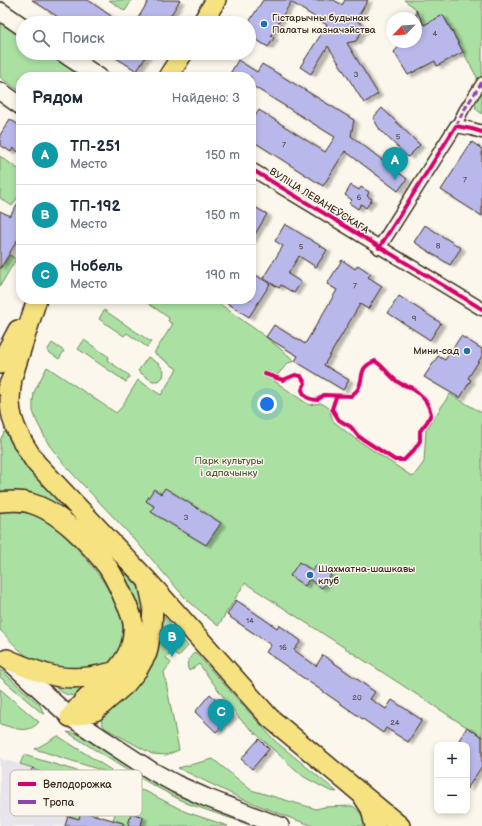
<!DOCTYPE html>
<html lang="ru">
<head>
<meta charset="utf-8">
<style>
  :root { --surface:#fff; --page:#f2f2f3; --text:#1f2937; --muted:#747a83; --line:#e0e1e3; --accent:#2563eb }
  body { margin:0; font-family:"Balsamiq Sans",sans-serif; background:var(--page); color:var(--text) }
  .controls { position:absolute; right:12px; bottom:12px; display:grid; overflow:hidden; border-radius:8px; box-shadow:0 2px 6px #0003 }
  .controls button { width:36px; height:36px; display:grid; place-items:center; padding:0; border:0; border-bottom:1px solid var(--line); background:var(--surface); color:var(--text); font:20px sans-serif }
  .compass { position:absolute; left:386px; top:12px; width:36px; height:36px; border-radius:50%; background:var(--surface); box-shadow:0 2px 6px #0003; rotate:245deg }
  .you { position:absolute; left:267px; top:404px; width:14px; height:14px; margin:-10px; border:3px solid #fff; border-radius:50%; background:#1a73e8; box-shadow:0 0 0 6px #1a73e833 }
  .badge { display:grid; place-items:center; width:26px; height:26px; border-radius:50%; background:var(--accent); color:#fff; font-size:13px; font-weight:700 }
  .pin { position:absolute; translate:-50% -33px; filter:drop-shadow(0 1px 2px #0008) }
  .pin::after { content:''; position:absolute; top:21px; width:14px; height:12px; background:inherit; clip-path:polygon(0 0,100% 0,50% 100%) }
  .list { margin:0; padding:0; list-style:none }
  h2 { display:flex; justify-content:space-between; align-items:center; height:52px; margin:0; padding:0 16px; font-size:17px }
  h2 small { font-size:13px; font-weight:400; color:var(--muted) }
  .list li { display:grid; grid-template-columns:26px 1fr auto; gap:12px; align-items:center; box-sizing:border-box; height:60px; padding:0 16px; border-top:1px solid var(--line) }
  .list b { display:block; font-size:15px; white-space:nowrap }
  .list p { margin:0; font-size:13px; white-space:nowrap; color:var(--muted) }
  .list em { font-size:13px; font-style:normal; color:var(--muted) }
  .icon { flex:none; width:22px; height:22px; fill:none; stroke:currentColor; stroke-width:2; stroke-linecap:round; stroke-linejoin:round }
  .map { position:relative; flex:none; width:482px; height:826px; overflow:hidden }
  .search { position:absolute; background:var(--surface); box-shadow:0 2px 6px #0003; left:16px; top:16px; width:240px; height:44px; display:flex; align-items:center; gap:10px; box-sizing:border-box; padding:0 14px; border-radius:22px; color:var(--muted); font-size:15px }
  .panel { position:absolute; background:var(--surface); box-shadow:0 2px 6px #0003; left:16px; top:72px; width:240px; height:232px; border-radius:16px }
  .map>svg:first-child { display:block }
</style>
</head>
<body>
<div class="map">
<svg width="482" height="826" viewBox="0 0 482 826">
  <defs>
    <filter id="shadow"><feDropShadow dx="4.5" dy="2.5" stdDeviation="1" flood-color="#0004"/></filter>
  </defs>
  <rect width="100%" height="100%" fill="#fbf7ec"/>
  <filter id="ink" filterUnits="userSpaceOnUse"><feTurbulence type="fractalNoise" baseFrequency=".025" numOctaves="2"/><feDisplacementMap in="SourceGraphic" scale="8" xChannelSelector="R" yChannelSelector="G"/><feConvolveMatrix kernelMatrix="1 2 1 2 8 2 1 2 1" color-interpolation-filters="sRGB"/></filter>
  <g filter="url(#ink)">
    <path fill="#e7e4eb" d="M0 757 1 759 33 768 18 788 46 811 48 809 68 816 65 826H0Z"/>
    <path fill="#aae1a3" stroke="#728660" d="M109 0H132L125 11Z
      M404 0H482V82L479 81 443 15 424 25 415 8Z
      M0 23 23 38V53H46L82 77H21V92L0 77Z
      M482 89V114L476 109 475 101Z
      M0 156 21 171V192L12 206 0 198Z
      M10 255 16 259 0 286V271Z
      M142 299H219L217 302 266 337 295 361 288 363 273 380 309 405 321 403 329 408 333 421 353 437 413 477 424 462 426 430 450 394 482 413V737L245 583 218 626 186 599 136 541 69 470 49 445 37 422 33 411V402L34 392 47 367 116 413 121 408 138 380 161 395 177 369 154 353 173 324 168 321 169 318Z
      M104 310 151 342 147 347 127 333 124 336 99 319Z
      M84 340 109 357 107 360 130 376 126 382 78 349Z
      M52 343 64 351 59 359 47 351Z
      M148 357 159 364 164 371 163 377 159 381H152L138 371Z
      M5 431 19 455 30 469 140 589 145 604 146 621 140 639 78 526 56 504 40 496 28 492 0 491V440Z
      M11 511C22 512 34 513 43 519 73 537 143 615 118 652 106 669 103 669 83 669 76 670 69 671 62 670 56 670 36 663 31 659 20 652 9 639 0 630V512Z
      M158 610 188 646 178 657 173 651 166 658 171 663 164 672 179 750 166 755 152 754 105 728 102 723 101 718Z
      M195 652 275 741 337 792 330 791 304 777 265 742 239 718 199 664 189 671C185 663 189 658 195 652Z
      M0 669 40 705 44 715 0 677Z
      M49 682 94 684C72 699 70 700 49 682Z
      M0 689 39 722C28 735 14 728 0 724Z
      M67 732 78 734 158 785 196 803 250 825 186 803 136 776Z
      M58 736 111 770 110 773 35 749Z
      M24 755 107 780 96 816 81 812 79 819 48 809 62 790 33 768 20 764Z
      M213 759 251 790 316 809 324 807 353 806C360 812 365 817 366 826H314L293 819 240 798 178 768Z
      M124 785 147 792 186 812 228 826H141L143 817 132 813 128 826H123V823L113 820Z"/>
    <path fill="#b9b8ea" stroke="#3b2a1e" filter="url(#shadow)" d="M32 0H88L111 16 106 23H67Z
      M149 0H180L166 23H135Z
      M263 0H334L342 5 345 0H368L356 20 365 26 356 41 347 43 378 94 364 103 328 46 311 74 300 67 327 25 291 2 271 35 274 38 268 47 249 35V22Z
      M416 10 424 25 443 15 463 52 437 66 435 61 408 75 394 52 403 42H416Z
      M108 53H148L137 71Z
      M238 60 257 72 262 64 354 120 351 136 407 179 398 191 345 151 323 186 251 140V122L259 110 325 152 335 137 251 85V77H228Z
      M382 108 420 145 408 157 380 130 373 118Z
      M10 119 21 127V154L13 148 11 152 0 145V135Z
      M472 142 482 149V216L441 190Z
      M351 185 359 190 361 187 369 192 367 196 372 199 366 208 361 204 358 209 349 203 352 200 345 195Z
      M21 198V234L0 269V211L10 216Z
      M251 205 267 214 251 241Z
      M285 224 327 250 316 267 299 256 288 274 301 282 294 293 281 285 279 288 263 278 283 246 275 241Z
      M425 225 461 248 450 265 414 242Z
      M342 260 355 269 358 265 371 274 368 277 382 286 368 309 360 304 324 365 349 380 343 390 295 361 298 356 266 337 274 325 305 344 337 290 327 284Z
      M251 272 270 284 249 317 221 299H251Z
      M399 296 441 323 430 340 388 313Z
      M461 336 482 349V356L468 378 471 380 460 398 424 377 438 356 445 360Z
      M165 488 221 523 206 545 151 512 154 506 146 501 154 489 161 494Z
      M299 562 313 571 316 565 331 575 322 588 309 579 305 586 290 576Z
      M236 600 277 628 279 625 301 641 294 650 316 666 323 655 375 692 370 699 386 709 392 700 422 720 408 742 386 728 383 733 266 652 271 645 227 615Z
      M210 694 233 716 216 732 195 712Z
      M467 727 482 737V766L467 789V745H456Z
      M259 739 269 749 252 769 241 759Z
      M33 768 63 790 47 811 17 788Z
      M81 811 123 823V826H65L68 816 79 819Z
      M131 813 143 817 141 826H128Z"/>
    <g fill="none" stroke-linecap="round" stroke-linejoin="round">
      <g stroke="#3b2a1e" stroke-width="12">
        <path id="pedestrian" d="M456 126 464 110 482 82"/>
      </g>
      <g stroke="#3b2a1e" stroke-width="15">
        <path id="minor" d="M251 169 482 309
          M379 248 456 126 472 129 482 132"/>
      </g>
      <g stroke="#3b2a1e" stroke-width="20">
        <path id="secondary" d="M0 11 23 27
          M63 53 99 77
          M0 91 21 106
          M11 663 70 717 152 771 176 784 205 797 280 826"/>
      </g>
      <g stroke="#3b2a1e" stroke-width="22">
        <path id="primary" d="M202 23 216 0
          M168 77 183 53
          M0 364 18 330
          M12 378C11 386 10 395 10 403 11 426 24 445 36 463L148 581 270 718 400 826
          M7 389 12 378 37 299
          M0 502C10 501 20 500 30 503 59 511 89 543 107 566 115 577 120 590 125 601 130 611 135 622 133 633 133 637 132 642 131 645 124 669 100 684 84 701 79 706 75 711 70 717
          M7 659C48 677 69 684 113 672
          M70 717 95 711 126 684 138 669 147 653 152 628 153 605 148 582
          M364 798 371 809 375 826"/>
      </g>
      <use href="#pedestrian" stroke="#fbf7ec" stroke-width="9"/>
      <use href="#minor" stroke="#fbf7ec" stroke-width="12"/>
      <use href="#secondary" stroke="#fbf7ec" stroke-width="17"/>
      <use href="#primary" stroke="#f6e281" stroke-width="19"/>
      <path stroke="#8e44ad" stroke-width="3" stroke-dasharray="6 3" stroke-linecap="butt" d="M456 126 464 110 482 82"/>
      <g stroke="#fbf7ec" stroke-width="6">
        <path id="cycleway" d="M251 169 482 309
          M379 248 456 126 472 129 482 132
          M265 374 283 380 295 375 301 376 305 383 302 390C305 398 309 399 317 400L324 395 351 396C353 394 356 392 358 389 365 377 357 368 375 361 385 367 390 378 401 384 404 385 407 386 410 387 421 394 428 401 431 414L427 422 420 431V441L414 450 404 460H395L358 436 351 427 339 420 332 409 336 397"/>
      </g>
      <use href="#cycleway" stroke="#d6006c" stroke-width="4"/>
    </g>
  </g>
  <g fill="#1f6fb2" stroke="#fbf7ec" stroke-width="1.5">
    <circle cx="264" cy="24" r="4"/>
    <circle cx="467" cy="351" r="4"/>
    <circle cx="310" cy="575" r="4"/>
  </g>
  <g text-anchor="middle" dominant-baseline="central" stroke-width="3" stroke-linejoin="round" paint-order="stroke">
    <g font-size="8" fill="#5a4e51">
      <text x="435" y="33">4</text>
      <text x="356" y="74">3</text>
      <text x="398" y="136">5</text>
      <text x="284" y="144">7</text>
      <text x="465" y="179">7</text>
      <text x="359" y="197">6</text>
      <text x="438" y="245">8</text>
      <text x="301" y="246">5</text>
      <text x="355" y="285">7</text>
      <text x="414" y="318">9</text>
      <text x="186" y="517">3</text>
      <text x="250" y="620">14</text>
      <text x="283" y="647">16</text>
      <text x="357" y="697">20</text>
      <text x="395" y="722">24</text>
    </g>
    <g font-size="10" fill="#3b2a1e" stroke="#fbf7ec" text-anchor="start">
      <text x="272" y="18">Гістарычны будынак<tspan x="272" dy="12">Палаты казначэйства</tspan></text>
      <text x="459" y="351" text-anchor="end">Мини-сад</text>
      <text x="318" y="569">Шахматна-шашкавы<tspan x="318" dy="12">клуб</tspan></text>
    </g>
    <g font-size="10" fill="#3b2a1e" stroke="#fbf7ec">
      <text transform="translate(319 201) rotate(32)">ВУЛІЦА ЛЕВАНЕЎСКАГА</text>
    </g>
    <g font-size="10" fill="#57583f" stroke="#fbf7ec">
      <text x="229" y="461">Парк культуры<tspan x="229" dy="12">і адпачынку</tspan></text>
    </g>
  </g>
  <rect x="10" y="770" width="132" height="46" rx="6" fill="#fbf7ec" stroke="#c1baae" stroke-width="1"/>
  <rect x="18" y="782" width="18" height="4" fill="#d6006c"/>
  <rect x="18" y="800" width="18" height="4" fill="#8e44ad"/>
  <g font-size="11" fill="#3b2a1e">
    <text x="43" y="788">Велодорожка</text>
    <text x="43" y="806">Тропа</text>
  </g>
</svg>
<div class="controls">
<button>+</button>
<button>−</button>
</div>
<svg class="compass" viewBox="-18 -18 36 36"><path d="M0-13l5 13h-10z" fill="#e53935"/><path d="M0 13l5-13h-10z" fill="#747a83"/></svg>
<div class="you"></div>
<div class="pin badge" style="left:395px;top:180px;background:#0f9aa8">A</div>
<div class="pin badge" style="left:172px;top:657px;background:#0f9aa8">B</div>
<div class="pin badge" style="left:221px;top:732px;background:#0f9aa8">C</div>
<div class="search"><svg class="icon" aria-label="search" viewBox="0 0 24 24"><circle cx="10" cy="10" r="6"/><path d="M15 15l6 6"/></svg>Поиск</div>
<section class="panel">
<h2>Рядом<small>Найдено: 3</small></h2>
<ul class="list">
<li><span class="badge" style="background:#0f9aa8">A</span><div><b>ТП-251</b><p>Место</p></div><em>150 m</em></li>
<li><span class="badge" style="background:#0f9aa8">B</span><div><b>ТП-192</b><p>Место</p></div><em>150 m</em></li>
<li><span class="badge" style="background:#0f9aa8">C</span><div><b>Нобель</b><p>Место</p></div><em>190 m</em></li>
</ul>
</section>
</div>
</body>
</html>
